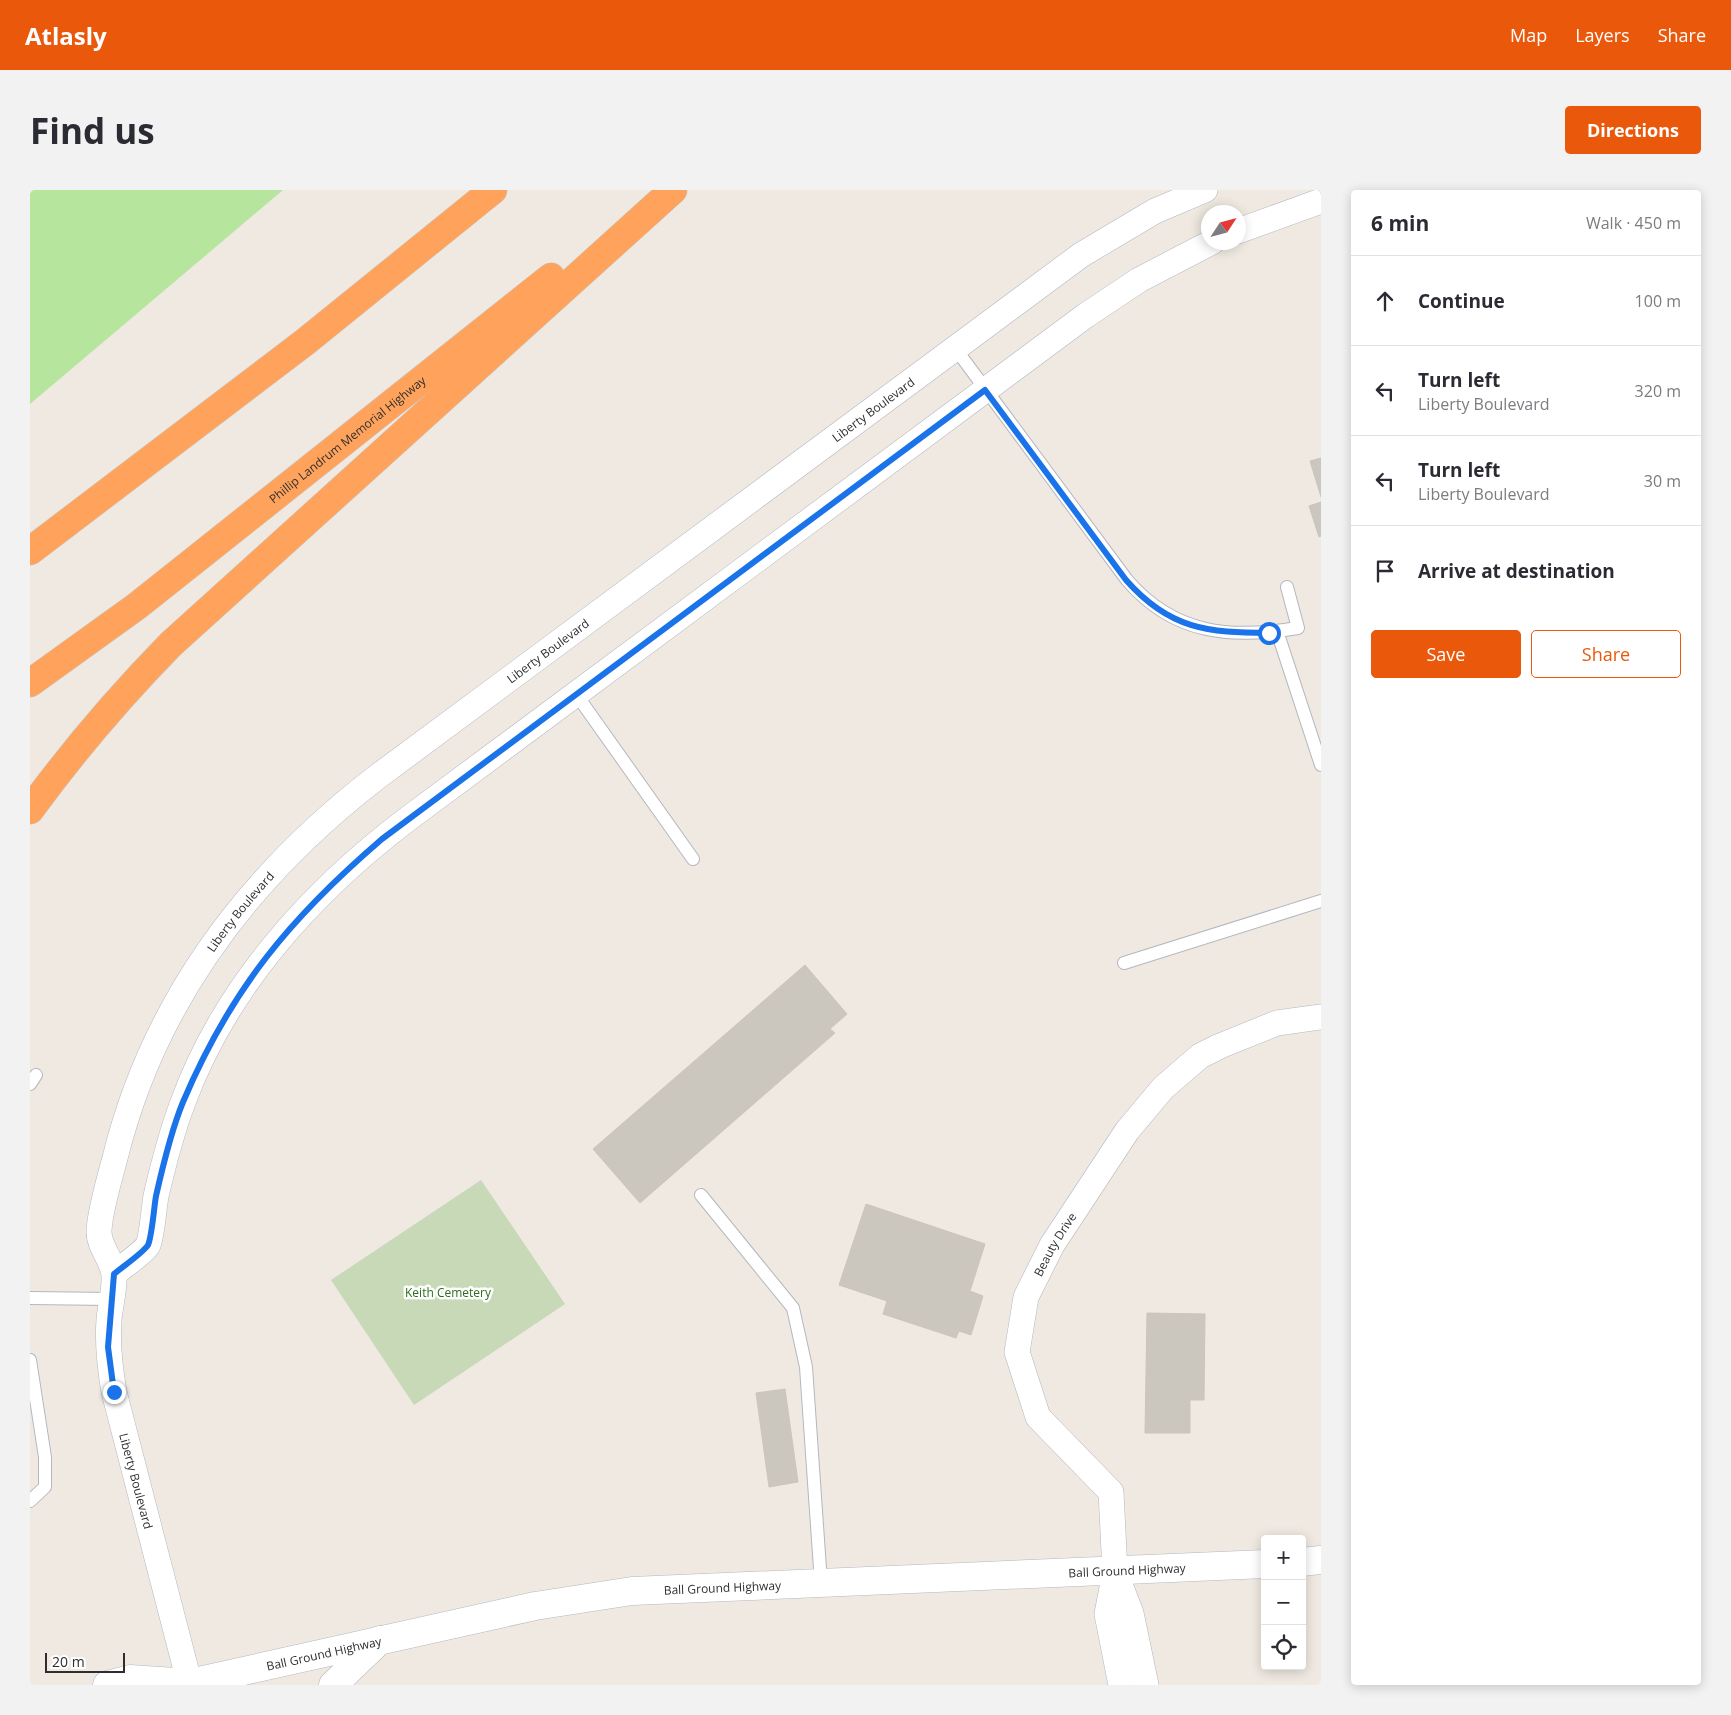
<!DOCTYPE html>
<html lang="en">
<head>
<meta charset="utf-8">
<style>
  :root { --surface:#fff; --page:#f2f2f3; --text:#2b2b33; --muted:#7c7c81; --line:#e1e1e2; --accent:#ea580c }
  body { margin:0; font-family:"Open Sans",sans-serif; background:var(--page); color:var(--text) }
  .controls { position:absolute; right:15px; bottom:15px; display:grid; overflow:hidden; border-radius:5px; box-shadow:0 2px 12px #0003 }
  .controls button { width:45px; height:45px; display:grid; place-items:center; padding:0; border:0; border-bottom:1px solid var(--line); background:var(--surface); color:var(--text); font:25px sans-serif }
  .compass { position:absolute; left:1171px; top:15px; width:45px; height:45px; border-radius:50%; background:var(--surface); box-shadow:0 2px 12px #0003; rotate:54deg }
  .scale { position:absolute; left:15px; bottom:12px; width:80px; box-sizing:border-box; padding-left:5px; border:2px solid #2e2e2e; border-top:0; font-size:14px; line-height:18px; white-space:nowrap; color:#2e2e2e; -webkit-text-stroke:4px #fff; paint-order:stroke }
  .stop { position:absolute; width:15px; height:15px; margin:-11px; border:4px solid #1a73e8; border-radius:50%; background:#fff }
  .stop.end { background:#1a73e8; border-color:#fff; box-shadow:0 1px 5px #0008 }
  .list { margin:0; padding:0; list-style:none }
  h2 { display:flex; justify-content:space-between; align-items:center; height:65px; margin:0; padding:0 20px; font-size:21px }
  h2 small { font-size:16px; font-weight:400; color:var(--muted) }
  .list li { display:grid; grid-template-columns:32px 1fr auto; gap:15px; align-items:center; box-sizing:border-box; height:90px; padding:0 20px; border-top:1px solid var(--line) }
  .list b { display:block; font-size:19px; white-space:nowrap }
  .list p { margin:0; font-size:16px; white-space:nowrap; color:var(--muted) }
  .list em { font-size:16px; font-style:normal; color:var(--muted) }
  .actions { display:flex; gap:10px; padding:15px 20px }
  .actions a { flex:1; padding:11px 0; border:1px solid var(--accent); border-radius:5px; text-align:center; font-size:18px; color:var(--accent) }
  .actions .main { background:var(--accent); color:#fff }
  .icon { flex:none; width:28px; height:28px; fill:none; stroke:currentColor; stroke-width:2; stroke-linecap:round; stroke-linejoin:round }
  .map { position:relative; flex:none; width:1291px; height:1495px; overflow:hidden; border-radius:5px }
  header { display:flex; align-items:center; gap:30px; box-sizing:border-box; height:70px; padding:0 25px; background:var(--accent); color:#fff }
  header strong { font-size:24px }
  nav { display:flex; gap:28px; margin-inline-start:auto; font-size:18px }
  .intro { display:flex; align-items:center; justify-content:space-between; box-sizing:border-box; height:120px; padding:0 30px }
  h1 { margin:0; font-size:35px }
  .button { padding:12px 22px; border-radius:5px; background:var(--accent); color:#fff; font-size:18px; font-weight:700 }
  main { display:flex; gap:30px; padding:0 30px }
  aside { flex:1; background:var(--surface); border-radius:5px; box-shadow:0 2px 12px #0003 }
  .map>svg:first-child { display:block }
</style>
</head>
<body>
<header>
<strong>Atlasly</strong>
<nav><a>Map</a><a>Layers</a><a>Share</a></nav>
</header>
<div class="intro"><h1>Find us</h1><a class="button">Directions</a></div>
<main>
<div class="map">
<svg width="1291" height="1495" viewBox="0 0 1291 1495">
  <rect width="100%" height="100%" fill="#efe9e1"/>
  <path fill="#b6e59e" d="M0 0H253L0 214Z"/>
  <path fill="#c8d9b8" d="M451 990 535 1114 384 1215 301 1090Z"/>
  <path fill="#cbc7bf" stroke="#cbc5ba" d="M1291 268V307L1280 271Z
    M1291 312V346L1289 347 1279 316Z
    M775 775 817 824 800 839 805 843 610 1013 563 959Z
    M836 1014 955 1054 940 1101 953 1106 941 1145 929 1141 926 1148 853 1124 857 1111 809 1095Z
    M1117 1123 1175 1124 1174 1210H1160V1243H1115Z
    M755 1199 768 1292 739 1297 726 1203Z"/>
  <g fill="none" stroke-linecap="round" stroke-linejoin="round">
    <g stroke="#b4b7c1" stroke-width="14">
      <path id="lane" d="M925 158 1097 390C1144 445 1201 449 1268 438L1257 397
        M1247 441 1291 575
        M546 504 663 669
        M1094 773 1291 711
        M0 894 6 885
        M671 1005 763 1118 776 1177 791 1393
        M0 1108 81 1109
        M0 1170 15 1267V1297L0 1311"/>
    </g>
    <g stroke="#b4b7c1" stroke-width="26">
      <g id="street">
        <path d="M1208 41 1291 11"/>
        <path d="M84 1084C92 1077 113 1063 118 1055 122 1046 124 1017 126 1006 133 976 141 944 152 915 194 798 281 702 379 628L1055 126 1109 90 1182 52"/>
        <path d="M1085 1382 1101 1423 1116 1495"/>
        <path id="s1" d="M160 1495 84 1202C80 1178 77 1154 79 1130 80 1116 85 1100 84 1085 83 1071 69 1057 69 1042 69 1025 80 986 85 968 124 810 220 685 347 587L1051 65 1125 21 1175 0"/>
        <path id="s2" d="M1091 1495 1077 1424 1085 1382 1081 1302 1008 1227 987 1162 996 1107 1022 1055 1097 941 1133 898 1170 866 1190 856 1247 833 1291 827"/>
      </g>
    </g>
    <g stroke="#b4b7c1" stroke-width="29">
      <g id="secondary">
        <path d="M1272 1372 1291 1370"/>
        <path id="s3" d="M77 1495 100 1489 160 1493 505 1416 602 1401 1235 1374"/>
        <path d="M303 1495 350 1450"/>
      </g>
    </g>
    <g stroke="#c9c9c9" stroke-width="29">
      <g id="highway">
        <path d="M0 361 275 152 463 0"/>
        <path id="s4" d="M0 493 107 416 521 87"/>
        <path d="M0 620C43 561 90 506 141 454L643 0"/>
      </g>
    </g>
    <use href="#lane" stroke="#fff" stroke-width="12"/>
    <use href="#street" stroke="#fff" stroke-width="25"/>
    <use href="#secondary" stroke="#fff" stroke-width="28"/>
    <use href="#highway" stroke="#ffa35c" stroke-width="28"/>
  </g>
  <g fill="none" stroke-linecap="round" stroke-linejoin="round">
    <path stroke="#1a73e8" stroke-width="6" d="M84 1202 78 1157 84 1084C92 1077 113 1063 118 1055 122 1046 124 1017 126 1006 133 975 141 941 153 912 201 799 260 728 352 649L955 200 1096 390C1139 439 1178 443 1239 443"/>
  </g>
  <g text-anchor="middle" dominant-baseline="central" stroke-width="5" stroke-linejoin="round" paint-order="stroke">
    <g font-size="12" fill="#2e2e2e" stroke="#fff">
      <text stroke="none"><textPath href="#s1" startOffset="1631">Liberty Boulevard</textPath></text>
      <text stroke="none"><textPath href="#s4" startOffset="400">Phillip Landrum Memorial Highway</textPath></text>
      <text stroke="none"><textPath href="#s1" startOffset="1226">Liberty Boulevard</textPath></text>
      <text stroke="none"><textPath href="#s1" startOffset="821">Liberty Boulevard</textPath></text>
      <text stroke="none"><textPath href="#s2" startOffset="484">Beauty Drive</textPath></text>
      <text transform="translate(106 1291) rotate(75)">Liberty Boulevard</text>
      <text stroke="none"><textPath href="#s3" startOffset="1031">Ball Ground Highway</textPath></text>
      <text stroke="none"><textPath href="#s3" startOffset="626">Ball Ground Highway</textPath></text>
      <text stroke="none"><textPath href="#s3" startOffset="221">Ball Ground Highway</textPath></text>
    </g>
    <g font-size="12" fill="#2c6e1b" stroke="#fff">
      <text x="418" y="1102">Keith Cemetery</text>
    </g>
  </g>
</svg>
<div class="controls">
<button>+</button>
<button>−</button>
<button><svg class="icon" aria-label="locate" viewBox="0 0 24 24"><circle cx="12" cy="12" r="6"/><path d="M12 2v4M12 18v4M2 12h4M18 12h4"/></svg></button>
</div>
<svg class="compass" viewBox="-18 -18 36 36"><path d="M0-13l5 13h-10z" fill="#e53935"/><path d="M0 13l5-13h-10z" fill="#7c7c81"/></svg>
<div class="scale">20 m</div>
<div class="stop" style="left:1239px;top:443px"></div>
<div class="stop end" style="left:84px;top:1202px"></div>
</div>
<aside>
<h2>6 min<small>Walk · 450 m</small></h2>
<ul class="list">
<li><svg class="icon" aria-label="ahead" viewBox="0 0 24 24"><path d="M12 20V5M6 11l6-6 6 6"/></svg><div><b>Continue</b></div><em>100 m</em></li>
<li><svg class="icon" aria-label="left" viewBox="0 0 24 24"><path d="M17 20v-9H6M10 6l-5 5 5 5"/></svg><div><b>Turn left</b><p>Liberty Boulevard</p></div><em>320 m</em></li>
<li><svg class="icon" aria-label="left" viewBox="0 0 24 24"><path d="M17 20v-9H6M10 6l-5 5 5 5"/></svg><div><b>Turn left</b><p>Liberty Boulevard</p></div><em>30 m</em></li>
<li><svg class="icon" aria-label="arrive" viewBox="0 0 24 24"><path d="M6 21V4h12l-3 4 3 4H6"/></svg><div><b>Arrive at destination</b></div></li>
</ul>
<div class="actions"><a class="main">Save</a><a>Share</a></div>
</aside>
</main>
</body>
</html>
